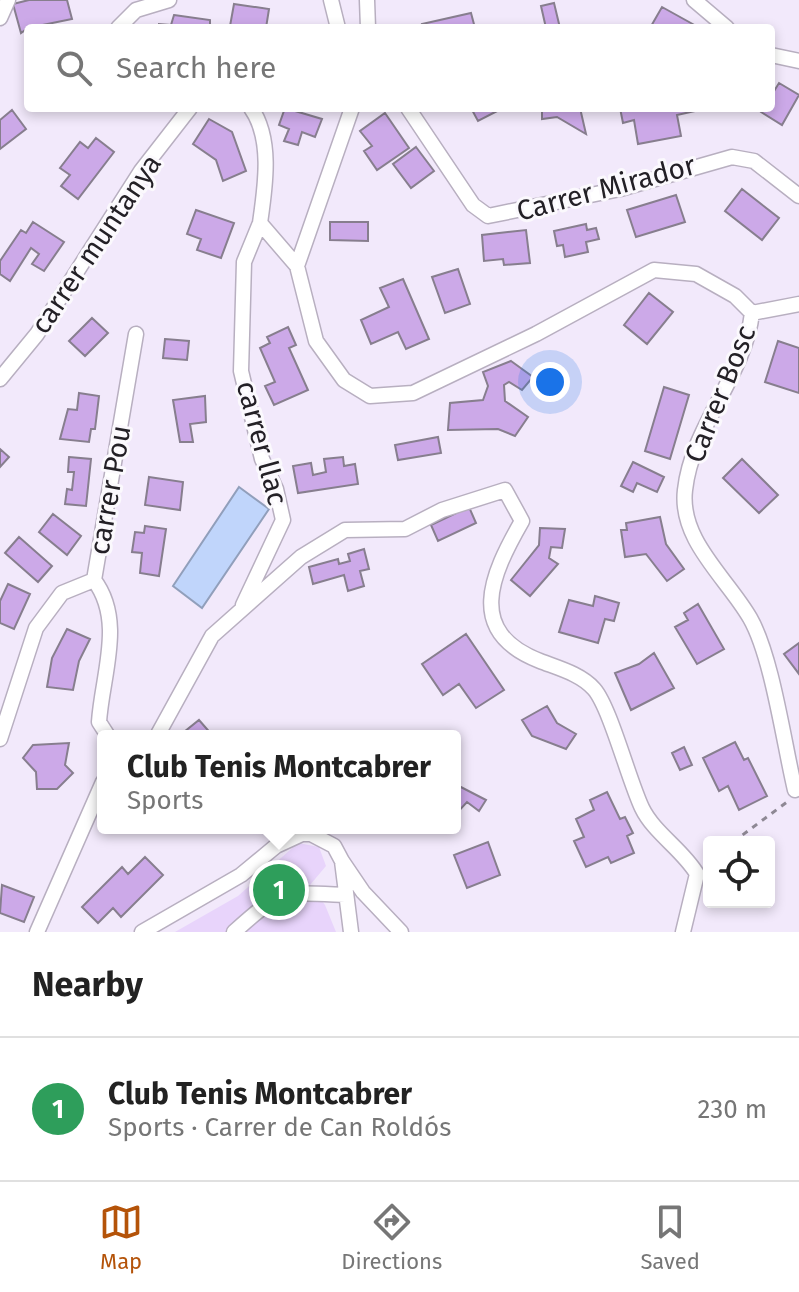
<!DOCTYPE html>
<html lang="en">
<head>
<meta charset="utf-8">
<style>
  :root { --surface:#fff; --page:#f2f2f2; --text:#222; --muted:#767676; --line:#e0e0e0; --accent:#b45309 }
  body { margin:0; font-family:"Fira Sans",sans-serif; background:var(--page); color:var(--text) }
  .controls { position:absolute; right:24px; bottom:24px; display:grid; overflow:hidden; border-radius:8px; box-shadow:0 4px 12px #0003 }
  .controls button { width:72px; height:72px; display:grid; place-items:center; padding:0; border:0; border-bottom:2px solid var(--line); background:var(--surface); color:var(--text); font:40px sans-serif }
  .you { position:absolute; left:550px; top:382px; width:28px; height:28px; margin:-20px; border:6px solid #fff; border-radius:50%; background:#1a73e8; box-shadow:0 0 0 12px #1a73e833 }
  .badge { display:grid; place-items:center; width:52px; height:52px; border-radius:50%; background:var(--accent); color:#fff; font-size:26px; font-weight:700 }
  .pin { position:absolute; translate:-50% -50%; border:4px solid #fff; box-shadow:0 2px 8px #0006 }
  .popup { position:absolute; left:97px; top:730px; width:364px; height:104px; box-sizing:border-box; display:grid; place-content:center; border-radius:8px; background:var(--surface); filter:drop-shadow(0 2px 6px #0005); font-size:26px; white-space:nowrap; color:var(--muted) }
  .popup b { font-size:30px; color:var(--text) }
  .popup::after { content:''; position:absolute; left:50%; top:100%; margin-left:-16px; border:16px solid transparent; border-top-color:var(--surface) }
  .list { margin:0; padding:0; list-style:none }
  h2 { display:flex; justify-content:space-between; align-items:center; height:104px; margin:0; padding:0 32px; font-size:34px }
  h2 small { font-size:26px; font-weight:400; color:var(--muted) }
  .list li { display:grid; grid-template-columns:52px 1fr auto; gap:24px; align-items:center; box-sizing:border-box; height:144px; padding:0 32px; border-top:2px solid var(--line) }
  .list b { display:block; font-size:30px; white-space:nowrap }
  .list p { margin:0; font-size:26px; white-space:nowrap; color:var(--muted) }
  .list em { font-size:26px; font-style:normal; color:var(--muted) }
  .icon { flex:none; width:44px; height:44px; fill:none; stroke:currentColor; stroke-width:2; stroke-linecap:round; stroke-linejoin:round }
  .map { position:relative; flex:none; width:799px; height:932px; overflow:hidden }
  .search { position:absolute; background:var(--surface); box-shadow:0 4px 12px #0003; left:24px; right:24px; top:24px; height:88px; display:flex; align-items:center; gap:20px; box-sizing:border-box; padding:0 28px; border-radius:8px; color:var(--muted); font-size:30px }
  .sheet { height:248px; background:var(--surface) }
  nav { display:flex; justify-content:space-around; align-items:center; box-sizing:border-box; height:112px; border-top:2px solid var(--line); background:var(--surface); font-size:22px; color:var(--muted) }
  nav a { display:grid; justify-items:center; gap:4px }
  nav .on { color:var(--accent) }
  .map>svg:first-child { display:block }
</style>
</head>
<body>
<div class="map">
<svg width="799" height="932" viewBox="0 0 799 932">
  <rect width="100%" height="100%" fill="#f2e9fb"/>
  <path fill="#e8d4fb" d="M298 843 319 847 326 866 310 885 325 905 336 932H175L238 896Z"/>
  <path fill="#c0d5fb" stroke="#919fbb" stroke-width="2" d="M239 487 269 509 202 608 173 586Z"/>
  <path fill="#cca9e8" stroke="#877e8e" stroke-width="2" d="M29 0H67L72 19 28 28 21 33 13 4Z
    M554 3 560 28H546L541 6Z
    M234 4 269 9 266 28 230 26Z
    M662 7 698 27V28H650Z
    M471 13 475 28H423L422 24Z
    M174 15 210 20V28H159V24L171 25Z
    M779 83 799 95 782 125 761 112 763 108H771V96Z
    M285 108 322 119 315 137 302 132 298 145 284 141 289 129 279 125Z
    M471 108H503L478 121Z
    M542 108H580L586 134 557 117 542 119Z
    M620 108H694L695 111 677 115 681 136 638 144 634 120 623 123Z
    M12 110 26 129 0 149V120Z
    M385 113 409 148 377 170 364 151 372 146 360 131Z
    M209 119 232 132 246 171 223 181 216 160 193 144Z
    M96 138 114 152 78 199 61 186 70 175 60 168 80 142 88 148Z
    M416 147 434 171 411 188 393 164Z
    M742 189 779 218 762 240 725 211Z
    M676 195 685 222 636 237 627 210Z
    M196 210 234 223 221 258 197 250 201 239 187 234Z
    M33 222 64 242 44 271 32 264 39 254 31 248 10 281 0 274V261L21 230 26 233Z
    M330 222H368V241L330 240Z
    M586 224 587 230 596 228 599 239 586 242 588 252 565 257 563 245 557 246 554 231Z
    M526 230 530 263 504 265 503 259 484 261 482 235Z
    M458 269 470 304 445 313 432 277Z
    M403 279 429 339 406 349 398 332 371 344 361 320 389 307 380 288Z
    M649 293 673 312 647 344 624 325Z
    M92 318 108 333 85 356 69 341Z
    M288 327 296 345 289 348 308 390 274 405 265 386 275 382 260 348 270 343 267 337Z
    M165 339 189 341 187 360 163 358Z
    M778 341 799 348V393L765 382Z
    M511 361 533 377 522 390 509 382 504 385 505 401 528 417 515 436 498 429 448 430 450 403 483 400 488 386 483 372Z
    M664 387 689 395 670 459 645 451Z
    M79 393 99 396 95 429H91L89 442 60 439 68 409 77 410Z
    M205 396 206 422 190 424 193 442H180L173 400Z
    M438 437 441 453 398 460 395 445Z
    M0 449 9 457 0 467Z
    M69 457 91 459 86 506 65 504 67 489 72 490 74 472H68Z
    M343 457 344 466 355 464 358 484 298 493 293 466 311 463 313 475 326 472 324 459Z
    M742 459 778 495 759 513 723 478Z
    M633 462 664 477 657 492 637 483 633 492 621 486Z
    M149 477 183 482 180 510 145 505Z
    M469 507 476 523 438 541 431 525Z
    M53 514 81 536 67 555 39 532Z
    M660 517 666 544 684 569 667 581 646 554 625 557 621 530H627L626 523Z
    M145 526 166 529 159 576 140 573 142 553 132 552 135 532 144 533Z
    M540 528 565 529 562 548 551 547 549 558 558 564 530 596 511 580 539 545Z
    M19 537 52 566 38 582 5 553Z
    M364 549 369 569 360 571 364 586 348 591 344 575 313 584 309 567 338 559 339 564 350 561 348 554Z
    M8 584 30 594 14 629 0 623V601Z
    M595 596 619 603 614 621 605 619 598 643 559 632 569 600 593 606Z
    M698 604 724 649 697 664 675 627 688 620 684 613Z
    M67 629 90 639 79 661 73 690 47 687 52 658Z
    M466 634 504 690 476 708 459 684 443 695 422 664Z
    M799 643V674L784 654Z
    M654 653 674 688 631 710 615 673 639 664Z
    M547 706 557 723 576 734 566 749 532 736 522 720Z
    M199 720 213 736H179Z
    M735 742 744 760 748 758 767 796 739 810 728 786 719 791 703 758Z
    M69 743 65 765 73 773 57 789H37L36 772 23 758 33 745Z
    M684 747 692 765 680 770 672 753Z
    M455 784 486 800 479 811 467 802 455 815Z
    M607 792 620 819 625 817 633 833 627 836 634 853 611 863 608 857 586 867 574 841 584 837 576 819 594 810 590 800Z
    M488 842 500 875 467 888 454 855Z
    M145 857 163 875 121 917 113 908 98 923 82 907 122 867 128 874Z
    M2 885 34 897 24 922 0 913Z"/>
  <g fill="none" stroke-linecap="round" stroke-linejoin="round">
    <g stroke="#b8afc0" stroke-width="17">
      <path id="minor" d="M331 0 338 28
        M367 0 368 28
        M694 0 727 28
        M0 18 8 0
        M118 28 136 10 169 0
        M771 55 799 61
        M251 108C273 139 265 188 260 223L297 266 352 108
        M408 108 473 205 488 216 620 189 732 157 754 161 799 196
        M297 266 316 341 344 380 370 396 413 393 536 334 654 270 696 274 735 296 752 313C745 375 692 426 685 490 679 540 727 578 750 618 772 656 784 744 795 790
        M752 313 799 304
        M0 379 37 334 141 171 190 108
        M243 605 283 520 276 489 262 459 241 371 244 262 260 223
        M108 736 99 722C102 675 125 621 94 580L136 334
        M157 736 212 636 301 557 345 530 405 529 442 510 505 490 522 521C491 575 465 632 540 661 558 668 581 674 594 689 610 707 629 781 642 808 654 833 683 850 697 874L683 932
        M0 739 36 628 62 593 94 580
        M342 861 363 892 401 932
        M37 932 103 782
        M142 932 241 875 276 846 302 834H311L334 846 342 861 351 932
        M234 932C282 889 282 892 345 895"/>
    </g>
    <path stroke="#8e8894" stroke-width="3" stroke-dasharray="6 6" stroke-linecap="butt" d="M733 842 787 802"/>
    <use href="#minor" stroke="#fff" stroke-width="14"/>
  </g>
  <g text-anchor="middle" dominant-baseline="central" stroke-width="6" stroke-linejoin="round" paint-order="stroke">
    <g font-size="28" fill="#232026" stroke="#fbf9fd">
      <text transform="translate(606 188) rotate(-15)">Carrer Mirador</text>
      <text transform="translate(96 244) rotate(-56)">carrer muntanya</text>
      <text transform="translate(720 394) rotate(-68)">Carrer Bosc</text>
      <text transform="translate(262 443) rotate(75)">carrer llac</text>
      <text transform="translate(110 490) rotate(-80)">carrer Pou</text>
    </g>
  </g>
</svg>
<div class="controls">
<button><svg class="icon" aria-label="locate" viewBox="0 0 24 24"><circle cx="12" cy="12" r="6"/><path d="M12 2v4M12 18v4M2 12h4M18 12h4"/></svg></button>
</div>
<div class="you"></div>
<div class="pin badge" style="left:279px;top:890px;background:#2e9e5b">1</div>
<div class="popup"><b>Club Tenis Montcabrer</b>Sports</div>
<div class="search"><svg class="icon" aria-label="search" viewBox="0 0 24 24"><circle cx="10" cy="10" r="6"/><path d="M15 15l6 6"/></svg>Search here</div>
</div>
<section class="sheet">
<h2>Nearby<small></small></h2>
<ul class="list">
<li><span class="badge" style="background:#2e9e5b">1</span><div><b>Club Tenis Montcabrer</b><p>Sports · Carrer de Can Roldós</p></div><em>230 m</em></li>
</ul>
</section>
<nav>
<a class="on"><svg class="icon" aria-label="map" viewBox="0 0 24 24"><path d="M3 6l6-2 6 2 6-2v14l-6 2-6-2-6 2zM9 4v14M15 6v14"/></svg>Map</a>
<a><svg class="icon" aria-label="directions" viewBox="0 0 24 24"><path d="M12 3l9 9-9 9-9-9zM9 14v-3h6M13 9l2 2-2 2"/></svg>Directions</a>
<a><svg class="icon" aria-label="saved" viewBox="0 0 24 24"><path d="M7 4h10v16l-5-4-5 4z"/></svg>Saved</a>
</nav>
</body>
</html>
